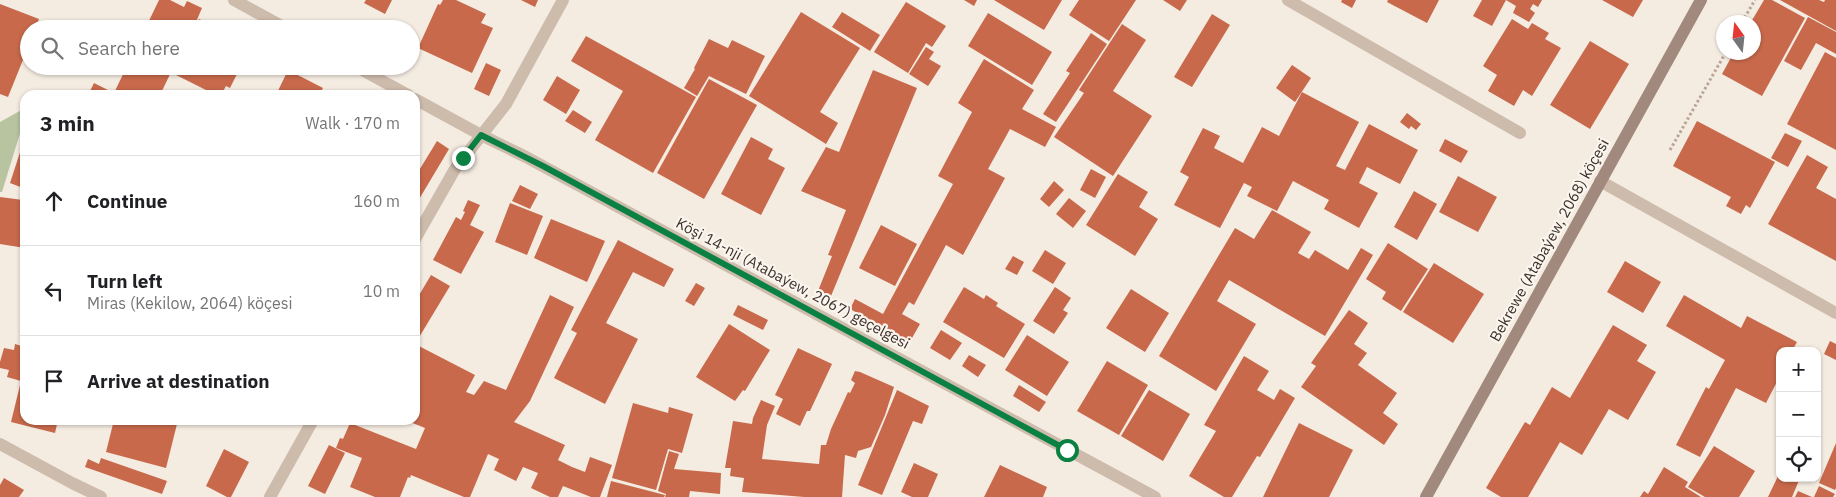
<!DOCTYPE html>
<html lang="en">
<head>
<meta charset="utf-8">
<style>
  :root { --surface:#fff; --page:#f6f6f6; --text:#202124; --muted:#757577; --line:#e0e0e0 }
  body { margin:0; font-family:"IBM Plex Sans",sans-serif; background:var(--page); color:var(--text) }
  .controls { position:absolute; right:15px; bottom:15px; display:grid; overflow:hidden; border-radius:10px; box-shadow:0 1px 4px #0004 }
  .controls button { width:45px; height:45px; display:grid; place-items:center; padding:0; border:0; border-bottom:1px solid var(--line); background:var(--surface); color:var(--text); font:25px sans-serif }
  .compass { position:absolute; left:1716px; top:15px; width:45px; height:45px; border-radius:50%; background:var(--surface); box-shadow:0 1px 4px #0004; rotate:345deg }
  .stop { position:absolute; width:15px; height:15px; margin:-11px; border:4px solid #0b8043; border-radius:50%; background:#fff }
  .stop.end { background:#0b8043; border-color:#fff; box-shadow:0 1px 5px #0008 }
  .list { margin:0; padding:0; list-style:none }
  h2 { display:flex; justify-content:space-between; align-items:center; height:65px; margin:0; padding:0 20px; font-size:21px }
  h2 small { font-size:16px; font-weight:400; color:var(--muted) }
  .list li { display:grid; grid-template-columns:32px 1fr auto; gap:15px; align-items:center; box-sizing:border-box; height:90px; padding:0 20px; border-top:1px solid var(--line) }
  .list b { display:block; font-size:19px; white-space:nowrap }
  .list p { margin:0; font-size:16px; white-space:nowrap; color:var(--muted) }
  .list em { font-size:16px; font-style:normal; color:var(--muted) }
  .icon { flex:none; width:28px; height:28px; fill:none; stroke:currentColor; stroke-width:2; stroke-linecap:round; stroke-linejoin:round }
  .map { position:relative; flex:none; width:1836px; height:497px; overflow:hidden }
  .search { position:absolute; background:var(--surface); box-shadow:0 1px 4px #0004; left:20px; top:20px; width:400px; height:55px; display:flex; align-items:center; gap:12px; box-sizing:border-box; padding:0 18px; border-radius:28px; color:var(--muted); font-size:19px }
  .panel { position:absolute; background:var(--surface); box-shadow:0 1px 4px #0004; left:20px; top:90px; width:400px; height:335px; border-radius:15px }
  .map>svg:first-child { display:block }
</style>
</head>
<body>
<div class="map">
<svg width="1836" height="497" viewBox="0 0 1836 497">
  <rect width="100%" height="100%" fill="#f4ebe1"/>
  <path fill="#b8c4a0" d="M25 108V117L2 192H0V122Z"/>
  <path fill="#c8694b" d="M159 0H170L184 7 187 1 202 8 193 29H145Z
    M366 0H392L385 14 364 3Z
    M443 0H456L486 14 481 23 493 28 472 73 418 48 438 4 440 5Z
    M521 0H538L535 7Z
    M964 0H977L974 6Z
    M994 0H1062L1044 30Z
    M1079 0H1136L1109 41 1069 15Z
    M1163 0H1187L1180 11Z
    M1342 0H1356L1352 8 1341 2Z
    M1388 0H1439L1427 23 1387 2Z
    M1482 0H1542L1538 7 1533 4 1530 9 1535 13 1529 22 1513 13 1516 6 1506 0 1492 26 1473 16Z
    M1602 0H1643L1633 17Z
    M1764 0H1772L1805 18 1762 96 1722 74 1734 52H1754V22H1751Z
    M1780 0H1819L1824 2 1825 0H1836V31Z
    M906 2 946 26 932 47 926 43 908 73 874 52Z
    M0 4 39 19 35 29H29V45L8 97 0 94Z
    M801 12 860 48 820 112 838 123 826 144 749 96Z
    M842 12 880 35 870 51 832 27Z
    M988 13 1052 52 1032 85 968 46Z
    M1212 14 1230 25 1192 87 1174 77Z
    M1808 17 1836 32V54L1816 43 1801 70 1784 61Z
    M199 19 220 29H194Z
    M1512 19 1528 29 1532 23 1549 33 1545 39 1561 48 1532 96 1523 90 1514 106 1488 91 1497 75 1483 66Z
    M1122 24 1146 40 1113 91 1152 116 1113 176 1054 137 1084 93 1079 90Z
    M1091 33 1107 44 1056 122 1043 114 1070 73 1066 71Z
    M586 36 696 97 653 173 595 140 623 91 571 61Z
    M709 39 728 48 732 40 765 56 746 94 709 76 697 96 684 88 695 69 694 68Z
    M1590 41 1629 64 1590 129 1550 105Z
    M926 47 934 52 929 59 941 66 928 86 909 74Z
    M1825 52 1836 58V150L1787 124Z
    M984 59 1034 90 1022 109 1056 127 1045 147 1010 129 988 169 1005 178 963 255 946 245 914 305 909 302 902 314 920 324 908 345 878 329 880 325 850 309 855 299 883 314 953 184 938 176 972 112 958 103Z
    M486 63 501 70 489 96 474 89Z
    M1292 65 1311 78 1295 102 1276 88Z
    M127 66H174L160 95H88L94 83 114 93Z
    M180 66H241L230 88 226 86 221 95H216L176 75Z
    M288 70 323 88 319 95H276Z
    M873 70 917 88 831 296 818 291 832 256 828 255 846 210 801 191 826 147 839 152Z
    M557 76 580 90 566 114 543 100Z
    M709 79 757 105 704 199 657 173Z
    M1302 92 1359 122 1336 166 1345 170 1369 124 1418 150 1400 184 1367 167 1359 183 1378 193 1359 228 1324 209 1329 200 1293 181 1277 211 1247 196 1252 187 1244 183 1220 228 1174 205 1189 177 1180 172 1203 128 1220 136 1214 148 1243 163 1262 127 1279 136Z
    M573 110 592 122 585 133 565 121Z
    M1407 113 1421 124 1416 130 1411 126 1409 129 1400 122Z
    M1697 121 1775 162 1750 208 1746 205 1741 214 1726 206 1731 197 1673 166Z
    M1785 133 1802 141 1788 167 1771 158Z
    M25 137V183L23 188 10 183Z
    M751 137 773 149 768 159 785 168 761 215 721 194Z
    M1445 139 1468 151 1461 163 1439 151Z
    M437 141 449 149 415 206V177Z
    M1807 155 1828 167 1816 188 1836 199V261L1768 224Z
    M1091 169 1106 177 1095 198 1080 190Z
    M1118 174 1148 192 1139 207 1158 219 1135 256 1086 225Z
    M1458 176 1497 197 1478 232 1439 212Z
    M1054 181 1064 190 1049 207 1040 199Z
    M520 185 538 194 530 209 512 201Z
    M1414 191 1437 204 1417 240 1394 227Z
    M24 192 25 248 0 244V197L23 200Z
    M1069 198 1086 211 1073 228 1056 214Z
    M468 200 480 205 470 225 484 232 461 274 433 260 456 217 461 220 465 212 463 211Z
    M510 203 543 216 527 255 495 242Z
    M1272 210 1311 232 1298 253 1309 259 1315 250 1348 270 1361 248 1373 255 1325 336 1229 280 1217 301 1256 324 1216 391 1159 356 1235 228 1254 239Z
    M551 219 605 241 587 282 534 258Z
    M881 225 917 244 895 286 859 268Z
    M618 240 674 269 664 287 633 272 606 323 638 339 605 404 554 378 577 333 571 330Z
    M1388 243 1428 269 1401 311 1382 299 1386 292 1366 279Z
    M1045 250 1066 263 1053 284 1032 271Z
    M1013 256 1024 262 1017 275 1005 269Z
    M1625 261 1661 282 1643 313 1607 292Z
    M1434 263 1484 294 1453 343 1403 312Z
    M431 275 450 286 415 344V302Z
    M696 283 705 288 694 306 685 301Z
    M964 287 984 299 986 295 998 303 996 306 1025 324 1004 358 943 322Z
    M1055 287 1071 298 1063 310 1068 313 1054 334 1033 321Z
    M1131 289 1169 313 1145 352 1106 328Z
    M550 295 574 307 530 401 514 422 565 445 558 460 572 467 585 472 590 457 612 465 600 497H591L563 486 558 497H550L531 488 538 473 523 467 516 481 494 470 499 459 488 454 470 497H464L411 475 410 478 408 477 400 497H375L350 487 362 458 336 448 340 438 343 439 350 423 416 449 425 428 405 420H415V344L475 375 466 392 474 395 484 381 506 390Z
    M1684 295 1741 328 1747 316 1797 342 1792 351H1780V376L1766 403 1736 388 1700 457 1676 445 1706 387 1709 389 1725 360 1666 326Z
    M738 305 768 320 763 330 733 315Z
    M1349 310 1368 323 1354 344 1367 353 1358 365 1397 393 1383 413 1398 424 1384 445 1301 387 1316 366 1311 363Z
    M729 324 770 350 745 391 743 390 735 401 696 377Z
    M1613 325 1647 345 1637 361 1656 372 1628 420 1609 409 1582 455 1560 442 1528 497H1501L1486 488 1525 422 1530 425 1552 387 1570 398Z
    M941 330 962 343 950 360 930 348Z
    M1027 335 1069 362 1047 396 1005 370Z
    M1830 341 1836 344V360L1824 354Z
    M15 344 25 347V420H58L55 433 11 422 21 381 7 377 9 370 0 368V362L4 348 14 350Z
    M798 348 832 364 810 411H807L800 426 776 414 783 399 775 395Z
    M969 355 986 365 978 377 962 366Z
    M1244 356 1269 371 1257 390 1274 400 1280 389 1295 398 1260 457 1257 456 1232 497H1224L1189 476 1216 431 1204 425Z
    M1107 361 1148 385 1119 435 1077 411Z
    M855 371 860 372 894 387 885 415 871 447 858 451 856 458 845 455 842 497H804L742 492 744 478 730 476 731 468H725L733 421 752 424 753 418 761 400 775 406 767 425 762 459 819 464 821 445H826L831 429 848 392 850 393 855 383 851 380Z
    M1019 385 1046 402 1039 412 1013 396Z
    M897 390 929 406 922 424 913 421 882 495 858 485Z
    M1149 390 1190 414 1163 461 1121 436Z
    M633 403 668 413 669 407 693 414 682 453 668 449 656 490 612 478Z
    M114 420H178L166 468 106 452Z
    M1299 423 1353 450 1329 497H1263Z
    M1836 443V488L1835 490 1819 483Z
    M329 445 345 453 325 494 308 486Z
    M1714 446 1755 471 1739 497H1705L1688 487Z
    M224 449 249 462 231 497H227L206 486Z
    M669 451 679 454 674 469 721 473 720 494 690 491 689 497H665L666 494 658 491Z
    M101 458 167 481 162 494 85 467 88 459 99 464Z
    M914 463 938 474 928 497H912L901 492Z
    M1000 465 1047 487 1043 497H984Z
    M1664 467 1688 482 1685 487 1701 497H1640L1644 491 1648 494Z
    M1780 472V478H1800L1792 497H1768Z
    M4 478 24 490 19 497H0V485Z
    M611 481 665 495 664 497H607Z
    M1819 486 1835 494 1833 497H1814Z
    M1798 491 1812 497H1795Z"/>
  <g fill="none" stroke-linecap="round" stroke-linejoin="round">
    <path stroke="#b9a596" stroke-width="3" stroke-dasharray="2.5 2.5" stroke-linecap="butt" d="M1742 22 1755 0
      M1670 150 1726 52"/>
    <path stroke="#cdbbac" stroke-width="12" d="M234 0 287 29
      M1288 0 1520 133
      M355 66 408 95
      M415 99 481 135 526 157 1155 497
      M1600 181 1836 313
      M415 239 455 169 506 104 563 0
      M0 444 72 483 101 497
      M270 497 313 420"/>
    <path stroke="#a18a7d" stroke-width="12" d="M1426 497 1701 0"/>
  </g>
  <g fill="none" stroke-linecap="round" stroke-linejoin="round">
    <path stroke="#0b8043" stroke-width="6" d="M463 158 481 135 543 166 1067 450"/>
  </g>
  <g text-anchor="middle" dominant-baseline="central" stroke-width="4.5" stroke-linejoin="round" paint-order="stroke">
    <g font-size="15" fill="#3b302b" stroke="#fbf5ee">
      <text transform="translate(1549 240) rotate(-61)">Bekrewe (Atabaýew, 2068) köçesi</text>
      <text transform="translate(793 283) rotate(28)">Köşi 14-nji (Atabaýew, 2067) geçelgesi</text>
    </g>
  </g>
</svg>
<div class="controls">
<button>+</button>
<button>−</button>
<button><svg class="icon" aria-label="locate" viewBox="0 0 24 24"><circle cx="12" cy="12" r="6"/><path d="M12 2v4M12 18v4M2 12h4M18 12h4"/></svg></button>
</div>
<svg class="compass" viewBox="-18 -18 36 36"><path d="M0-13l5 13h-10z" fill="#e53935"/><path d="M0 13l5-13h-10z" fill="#757577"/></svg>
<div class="stop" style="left:1067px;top:450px"></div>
<div class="stop end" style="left:463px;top:158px"></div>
<div class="search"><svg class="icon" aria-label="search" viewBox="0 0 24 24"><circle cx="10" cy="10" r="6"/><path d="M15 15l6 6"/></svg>Search here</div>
<section class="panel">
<h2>3 min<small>Walk · 170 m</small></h2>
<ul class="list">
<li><svg class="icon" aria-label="ahead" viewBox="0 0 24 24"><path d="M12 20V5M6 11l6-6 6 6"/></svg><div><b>Continue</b></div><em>160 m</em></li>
<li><svg class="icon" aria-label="left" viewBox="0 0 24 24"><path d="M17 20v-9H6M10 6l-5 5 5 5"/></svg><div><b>Turn left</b><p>Miras (Kekilow, 2064) köçesi</p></div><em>10 m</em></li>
<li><svg class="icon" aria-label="arrive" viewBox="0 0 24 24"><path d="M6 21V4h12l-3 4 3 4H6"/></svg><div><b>Arrive at destination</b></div></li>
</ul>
</section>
</div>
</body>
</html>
